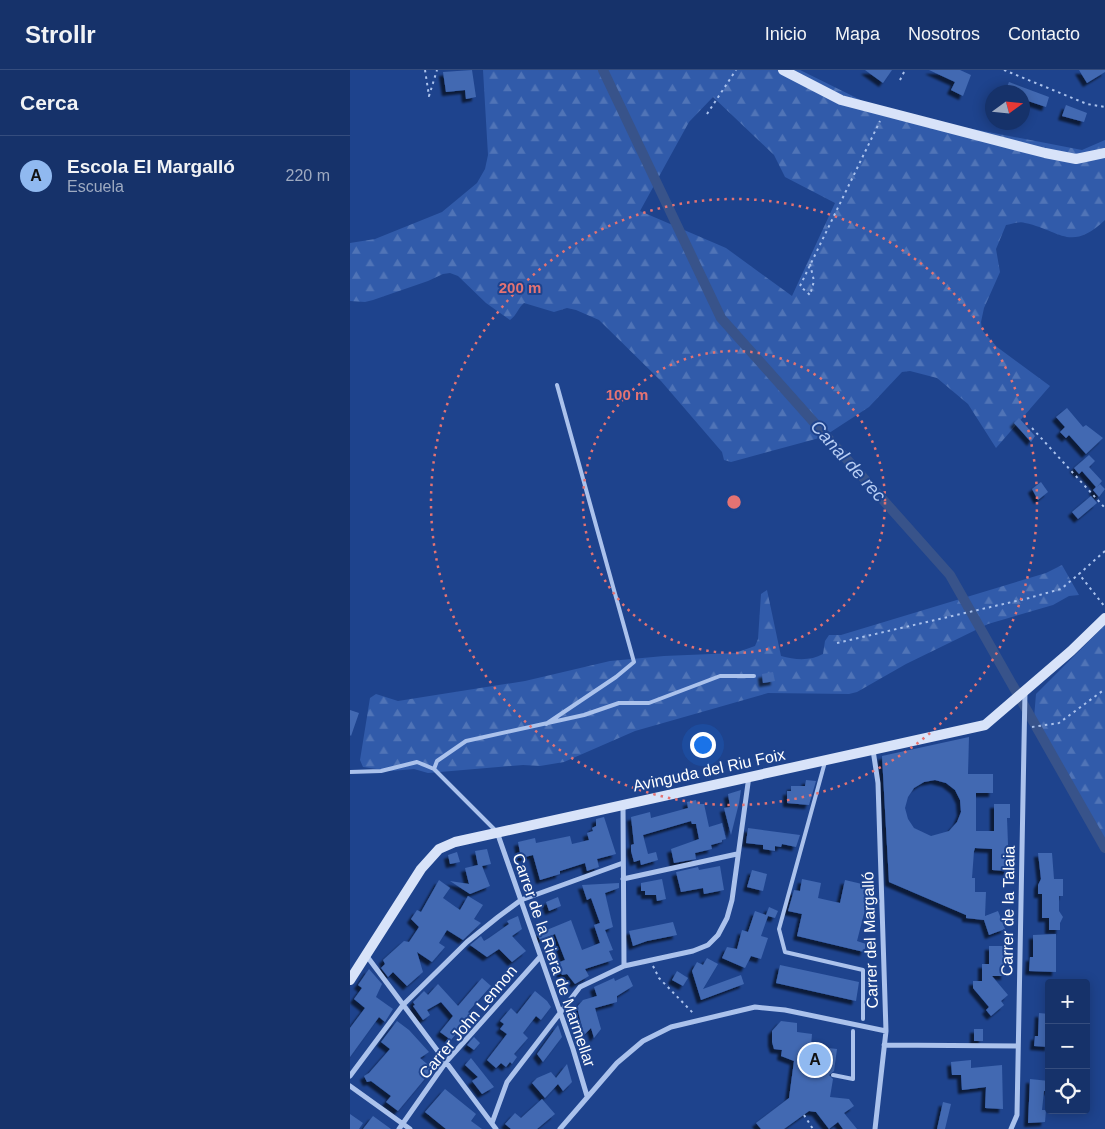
<!DOCTYPE html>
<html lang="es">
<head>
<meta charset="utf-8">
<style>
  :root { --surface:#16326a; --page:#233e72; --text:#f1f3f6; --muted:#9eaac1; --line:#354d7e; --accent:#90b9f0 }
  body { margin:0; font-family:Arial,sans-serif; background:var(--page); color:var(--text) }
  .controls { position:absolute; right:15px; bottom:15px; display:grid; overflow:hidden; border-radius:5px; box-shadow:0 2px 12px #0003 }
  .controls button { width:45px; height:45px; display:grid; place-items:center; padding:0; border:0; border-bottom:1px solid var(--line); background:var(--surface); color:var(--text); font:25px sans-serif }
  .compass { position:absolute; left:635px; top:15px; width:45px; height:45px; border-radius:50%; background:var(--surface); box-shadow:0 2px 12px #0003; rotate:75deg }
  .you { position:absolute; left:352px; top:674px; width:18px; height:18px; margin:-12px; border:4px solid #fff; border-radius:50%; background:#1a73e8; box-shadow:0 0 0 8px #1a73e833 }
  .badge { display:grid; place-items:center; width:32px; height:32px; border-radius:50%; background:var(--accent); color:#111; font-size:16px; font-weight:700 }
  .pin { position:absolute; translate:-50% -50%; border:2px solid #fff; box-shadow:0 1px 5px #0006 }
  .list { margin:0; padding:0; list-style:none }
  h2 { display:flex; justify-content:space-between; align-items:center; height:65px; margin:0; padding:0 20px; font-size:21px }
  h2 small { font-size:16px; font-weight:400; color:var(--muted) }
  .list li { display:grid; grid-template-columns:32px 1fr auto; gap:15px; align-items:center; box-sizing:border-box; height:80px; padding:0 20px; border-top:1px solid var(--line) }
  .list b { display:block; font-size:19px; white-space:nowrap }
  .list p { margin:0; font-size:16px; white-space:nowrap; color:var(--muted) }
  .list em { font-size:16px; font-style:normal; color:var(--muted) }
  .icon { flex:none; width:28px; height:28px; fill:none; stroke:currentColor; stroke-width:2; stroke-linecap:round; stroke-linejoin:round }
  .map { position:relative; flex:none; width:755px; height:1059px; overflow:hidden }
  header { display:flex; align-items:center; gap:30px; box-sizing:border-box; height:70px; padding:0 25px; background:var(--surface); border-bottom:1px solid var(--line) }
  header strong { font-size:24px }
  nav { display:flex; gap:28px; margin-inline-start:auto; font-size:18px }
  main { display:flex }
  aside { flex:1; background:var(--surface) }
  .map>svg:first-child { display:block }
</style>
</head>
<body>
<header>
<strong>Strollr</strong>
<nav><a>Inicio</a><a>Mapa</a><a>Nosotros</a><a>Contacto</a></nav>
</header>
<main>
<aside>
<h2>Cerca<small></small></h2>
<ul class="list">
<li><span class="badge">A</span><div><b>Escola El Margalló</b><p>Escuela</p></div><em>220 m</em></li>
</ul>
</aside>
<div class="map">
<svg width="755" height="1059" viewBox="0 0 755 1059">
  <defs>
    <pattern id="forest-firs" width="22" height="20" patternUnits="userSpaceOnUse" patternTransform="scale(1.25)"><rect width="22" height="20" fill="#315baa"/><path d="M5 1l3.5 6h-7zM16 11l3.5 6h-7z" fill="#5074b7"/></pattern>
    <filter id="shadow"><feDropShadow dx="-4" dy="4" stdDeviation="1" flood-color="#0009"/></filter>
  </defs>
  <rect width="100%" height="100%" fill="#1e438d"/>
  <path fill="url(#forest-firs)" fill-rule="evenodd" d="M133 0H450L535 42 732 80 755 70V150C720 183 710 160 675 153 670 151 662 154 656 155L646 179 650 202 634 238 631 252 632 260 647 277 700 316 646 378 618 334 587 308 560 301 552 302 519 337 473 367 381 392 374 390 372 382 311 311 249 250 226 240 217 238 204 242 174 233C168 238 167 245 160 250L136 233 108 206 100 203 93 204 78 211 23 230 15 232 0 231V173L25 169 92 142 127 113 135 99 138 85ZM363 27 424 85 435 107 485 133 442 226 376 178 290 141 339 52Z
    M712 495 729 525 719 526 703 535 638 554 556 594 507 622 499 624 418 623 285 661 214 692 190 696 173 695 78 703 64 699 41 701 13 697 10 690 20 628 26 624 48 631 175 611 260 591 314 586 385 583 405 576 408 569 411 524 417 520 431 586C445 590 461 591 473 584L475 571 479 565H491L696 503Z
    M755 555V769L750 770 683 660 686 624Z"/>
  <g fill="none" stroke-linecap="round" stroke-linejoin="round">
    <path stroke="#38538a" stroke-width="10" d="M253 0 371 248 600 505 755 778"/>
  </g>
  <path fill="#4269b2" fill-rule="evenodd" filter="url(#shadow)" d="M122 0 126 27 116 29 115 20 96 22 93 2Z
    M515 0H542L533 13Z
    M579 0H610L621 5 613 26 601 20 605 12Z
    M729 0H755V2L737 13Z
    M659 12 699 27 696 37 672 29V22H655Z
    M716 35 737 43 734 52 712 46Z
    M717 338 733 357 736 355 753 368 736 384 719 365 716 368 710 362 715 357 706 347Z
    M669 348 685 366 681 372 664 353Z
    M739 385 745 391 739 397 752 411 747 417 750 414 755 419 749 427 743 420 746 417 732 401 729 404 724 398Z
    M691 412 698 422 688 430 682 419Z
    M741 426 747 433 728 449 722 442Z
    M423 602 425 611 413 613 412 604Z
    M0 640 9 643 1 666 0 665Z
    M619 667 618 704H643V723H626V761H644V734H660V748H657L659 801 642 800V779L625 778 624 781 622 808H625V822H636L635 846 648 841 655 859 639 865 634 850 616 848V845L539 812 532 686ZM585 710 596 713 605 720 610 730 611 742 607 752 599 761 581 766 564 758 558 749 555 738 558 727 564 718 574 712Z
    M456 710 466 711 459 735 437 733V721H441V716H455Z
    M391 720 389 733 381 765 374 738 380 737 378 724Z
    M346 730 347 734H354L359 757 372 753 376 769 372 770V772L361 775 362 779 345 783 346 789 324 793 321 779 349 769 346 754H342L341 751 293 765 298 784 306 782 308 790 291 795 290 790 284 792 281 781V775L284 774 281 747 300 742 301 748 338 738 337 732Z
    M254 747 266 784 247 789 249 797 237 801 235 793 210 801V804L190 810 183 785 171 788 168 772 185 768 186 773 220 766 222 774 239 770 237 763 243 761 242 758 246 756V749Z
    M398 758 450 765 446 777 432 774 431 777 425 776V781L413 779V775L396 773Z
    M137 779 141 794 132 796 140 816 120 824 100 811 119 814 115 798 128 795 125 781Z
    M107 782 110 792 100 794 98 785Z
    M688 783H702L704 809H713V826H709V841L713 847 710 853V860H699V848H692V824H688V815L691 809Z
    M370 796 374 820 354 824 353 818 331 822 326 802 348 797 349 800Z
    M402 800 417 804 413 821 397 817Z
    M312 809 316 829 307 831 306 825H295V821H291V813Z
    M452 809 471 813 468 828 490 833 495 810 512 814 511 818 520 820 507 871 516 874 514 882 447 866 452 844 438 841 444 820 450 821Z
    M89 810 100 818 93 828 110 840 118 826 133 835 124 849 131 853 113 870 97 860 89 873 95 877 82 892 67 882 73 902 57 916 43 902 38 907 31 898 35 894 33 890 54 871 59 872 69 857 61 849 67 840 71 842Z
    M269 813V818L255 823 263 857 255 860 263 880 259 881 263 890 235 899 239 906 225 914 217 904 212 905 207 893 215 890 205 864 190 870 187 864 221 850 232 880 250 873 244 855 250 853 241 828 237 830 232 815Z
    M208 827 211 836 199 841 196 832Z
    M419 837 428 841 425 848 418 846 411 866 418 868 411 889 401 886 395 898 372 888 377 877 387 879 392 860 398 862 405 841 416 845Z
    M168 846 172 859 162 866 176 881 162 892 149 879 137 887 120 875 131 866 134 871 139 868 159 854 157 851Z
    M323 852 327 865 297 871 283 876 279 861Z
    M706 864V902L679 901 680 887H683V865Z
    M639 876H653L655 906H642L658 925 651 931 654 935 641 946 636 940 639 937 623 918V911H632V894H639Z
    M357 888 368 894 353 919 391 905 394 914 351 930 342 901 347 892 353 895Z
    M430 895 509 912 506 931 426 913Z
    M19 899 32 914 26 927 43 939 35 952 29 947 0 987V958L15 938 4 929 12 918 8 915Z
    M327 901 338 908 333 916 322 910Z
    M278 905 283 916 267 926V932L245 938 251 959 244 968 241 958 234 965 227 937 233 930 247 926 244 917 264 908 265 911Z
    M132 908 141 916 118 942 125 949 118 956 115 953 101 970 90 962 103 946 91 932 77 940 80 945 73 950 63 936 65 935 63 932 74 921 78 925 88 914 108 936Z
    M185 921 197 931 201 937 191 950 186 946 173 963 178 968 164 984 167 987 162 994 160 992 156 997 151 993 146 998 137 990 157 964 150 959 154 954 150 951 161 938 167 944Z
    M689 943 699 944V977L684 976 685 966H688Z
    M47 951 59 960 79 982 70 988 83 999 48 1041 36 1032 41 1026 21 1011 17 1012 14 1006 19 1003 40 979 31 972Z
    M431 951 447 953V962L462 964 461 976 487 979 484 1001 479 1005 483 1009 480 1027 499 1029 504 1036 494 1043 507 1059H493L488 1052 479 1059 466 1042 459 1041 434 1059H411L406 1053 439 1028 444 991 431 986 432 980 424 979 422 972V961Z
    M208 955 212 967 193 992 187 984Z
    M624 959H633V971H624Z
    M124 967 130 973 124 980 117 975Z
    M121 988 144 1017 132 1024 122 1011 128 1007 115 995Z
    M621 990V998L652 995 653 1039 635 1038 636 1017 612 1020 611 1005H602L601 992Z
    M217 994 222 1012 213 1021 208 1014 195 1028 182 1013 187 1008 201 1002 206 1008Z
    M680 1009 699 1011V1021H694L692 1040H696L695 1052 678 1053Z
    M95 1019 126 1044 121 1051 132 1059H96L75 1042Z
    M192 1029 205 1044 187 1059H161L155 1054 165 1043 171 1048Z
    M593 1032 601 1034 595 1059H587Z
    M0 1044 13 1053 9 1059H0Z
    M23 1046 41 1059H13Z"/>
  <g fill="none" stroke-linecap="round" stroke-linejoin="round">
    <path stroke="#abc2ec" stroke-width="2" stroke-dasharray="2.5 4" stroke-linecap="butt" d="M75 0 79 26 87 0
      M654 0 737 34 755 37
      M550 10 555 0
      M357 44 386 0
      M460 194 464 211 460 225 450 216 464 187 530 51
      M682 358 755 438
      M755 481 729 504 755 537
      M487 573 679 528 711 519 729 504
      M682 657 709 653 755 619
      M303 896 309 908 343 943
      M454 1045 463 1059"/>
    <path stroke="#abc2ec" stroke-width="4" d="M196 654 266 607 284 592 207 315
      M475 692 429 859 435 882 513 900V949
      M84 699 87 691 116 671 234 645 269 633H299L370 606H404
      M0 702 31 701 67 692 84 699 147 762
      M483 1005 503 1009V961"/>
    <path stroke="#abc2ec" stroke-width="5" d="M523 680 528 713 536 961 525 1059
      M273 735 274 896
      M147 762 223 979 237 1026
      M273 809 387 784
      M16 885 146 1059
      M534 975 668 976
      M0 1006 53 935 117 872 148 847 171 830 273 793
      M0 1016 60 1059
      M142 1053 157 1012 230 917 274 896 343 881 358 875 368 865 377 848 382 830 399 706
      M49 1059 96 992 190 887
      M210 1059 267 993 293 971 321 957 405 937 435 940 536 961
      M661 1059 667 1045 675 621"/>
    <path stroke="#d8e3f9" stroke-width="10" d="M433 0 491 30 695 83 726 89 755 83
      M0 910 71 799 89 779 105 772 635 655 721 581 755 548"/>
  </g>
  <g fill="none" stroke="#e47373" stroke-width="2.5" stroke-dasharray="2.5 5">
    <circle cx="384" cy="432" r="151"/>
    <circle cx="384" cy="432" r="303"/>
  </g>
  <g text-anchor="middle" dominant-baseline="central" stroke-width="4" stroke-linejoin="round" paint-order="stroke">
    <g font-size="16" fill="#fff" stroke="#1e438d">
      <text transform="translate(359 700) rotate(-12)">Avinguda del Riu Foix</text>
      <text transform="translate(658 841) rotate(-89)">Carrer de la Talaia</text>
      <text transform="translate(520 870) rotate(-92)">Carrer del Margalló</text>
      <text transform="translate(204 890) rotate(71)">Carrer de la Riera de Marmellar</text>
      <text transform="translate(118 952) rotate(-50)">Carrer John Lennon</text>
    </g>
    <g font-size="18" font-style="italic" fill="#b7cdf4" stroke="#1e438d">
      <text transform="translate(498 391) rotate(48)">Canal de rec</text>
    </g>
  </g>
  <circle cx="384" cy="432" r="8" fill="#e47373" stroke="#1e438d" stroke-width="2.5"/>
  <g font-size="15" text-anchor="middle" font-weight="bold" fill="#e47373" stroke="#1e438d" stroke-width="4" stroke-linejoin="round" paint-order="stroke">
    <text x="170" y="223">200 m</text>
    <text x="277" y="330">100 m</text>
  </g>
</svg>
<div class="controls">
<button>+</button>
<button>−</button>
<button><svg class="icon" aria-label="locate" viewBox="0 0 24 24"><circle cx="12" cy="12" r="6"/><path d="M12 2v4M12 18v4M2 12h4M18 12h4"/></svg></button>
</div>
<svg class="compass" viewBox="-18 -18 36 36"><path d="M0-13l5 13h-10z" fill="#e53935"/><path d="M0 13l5-13h-10z" fill="#9eaac1"/></svg>
<div class="you"></div>
<div class="pin badge" style="left:465px;top:990px">A</div>
</div>
</main>
</body>
</html>
